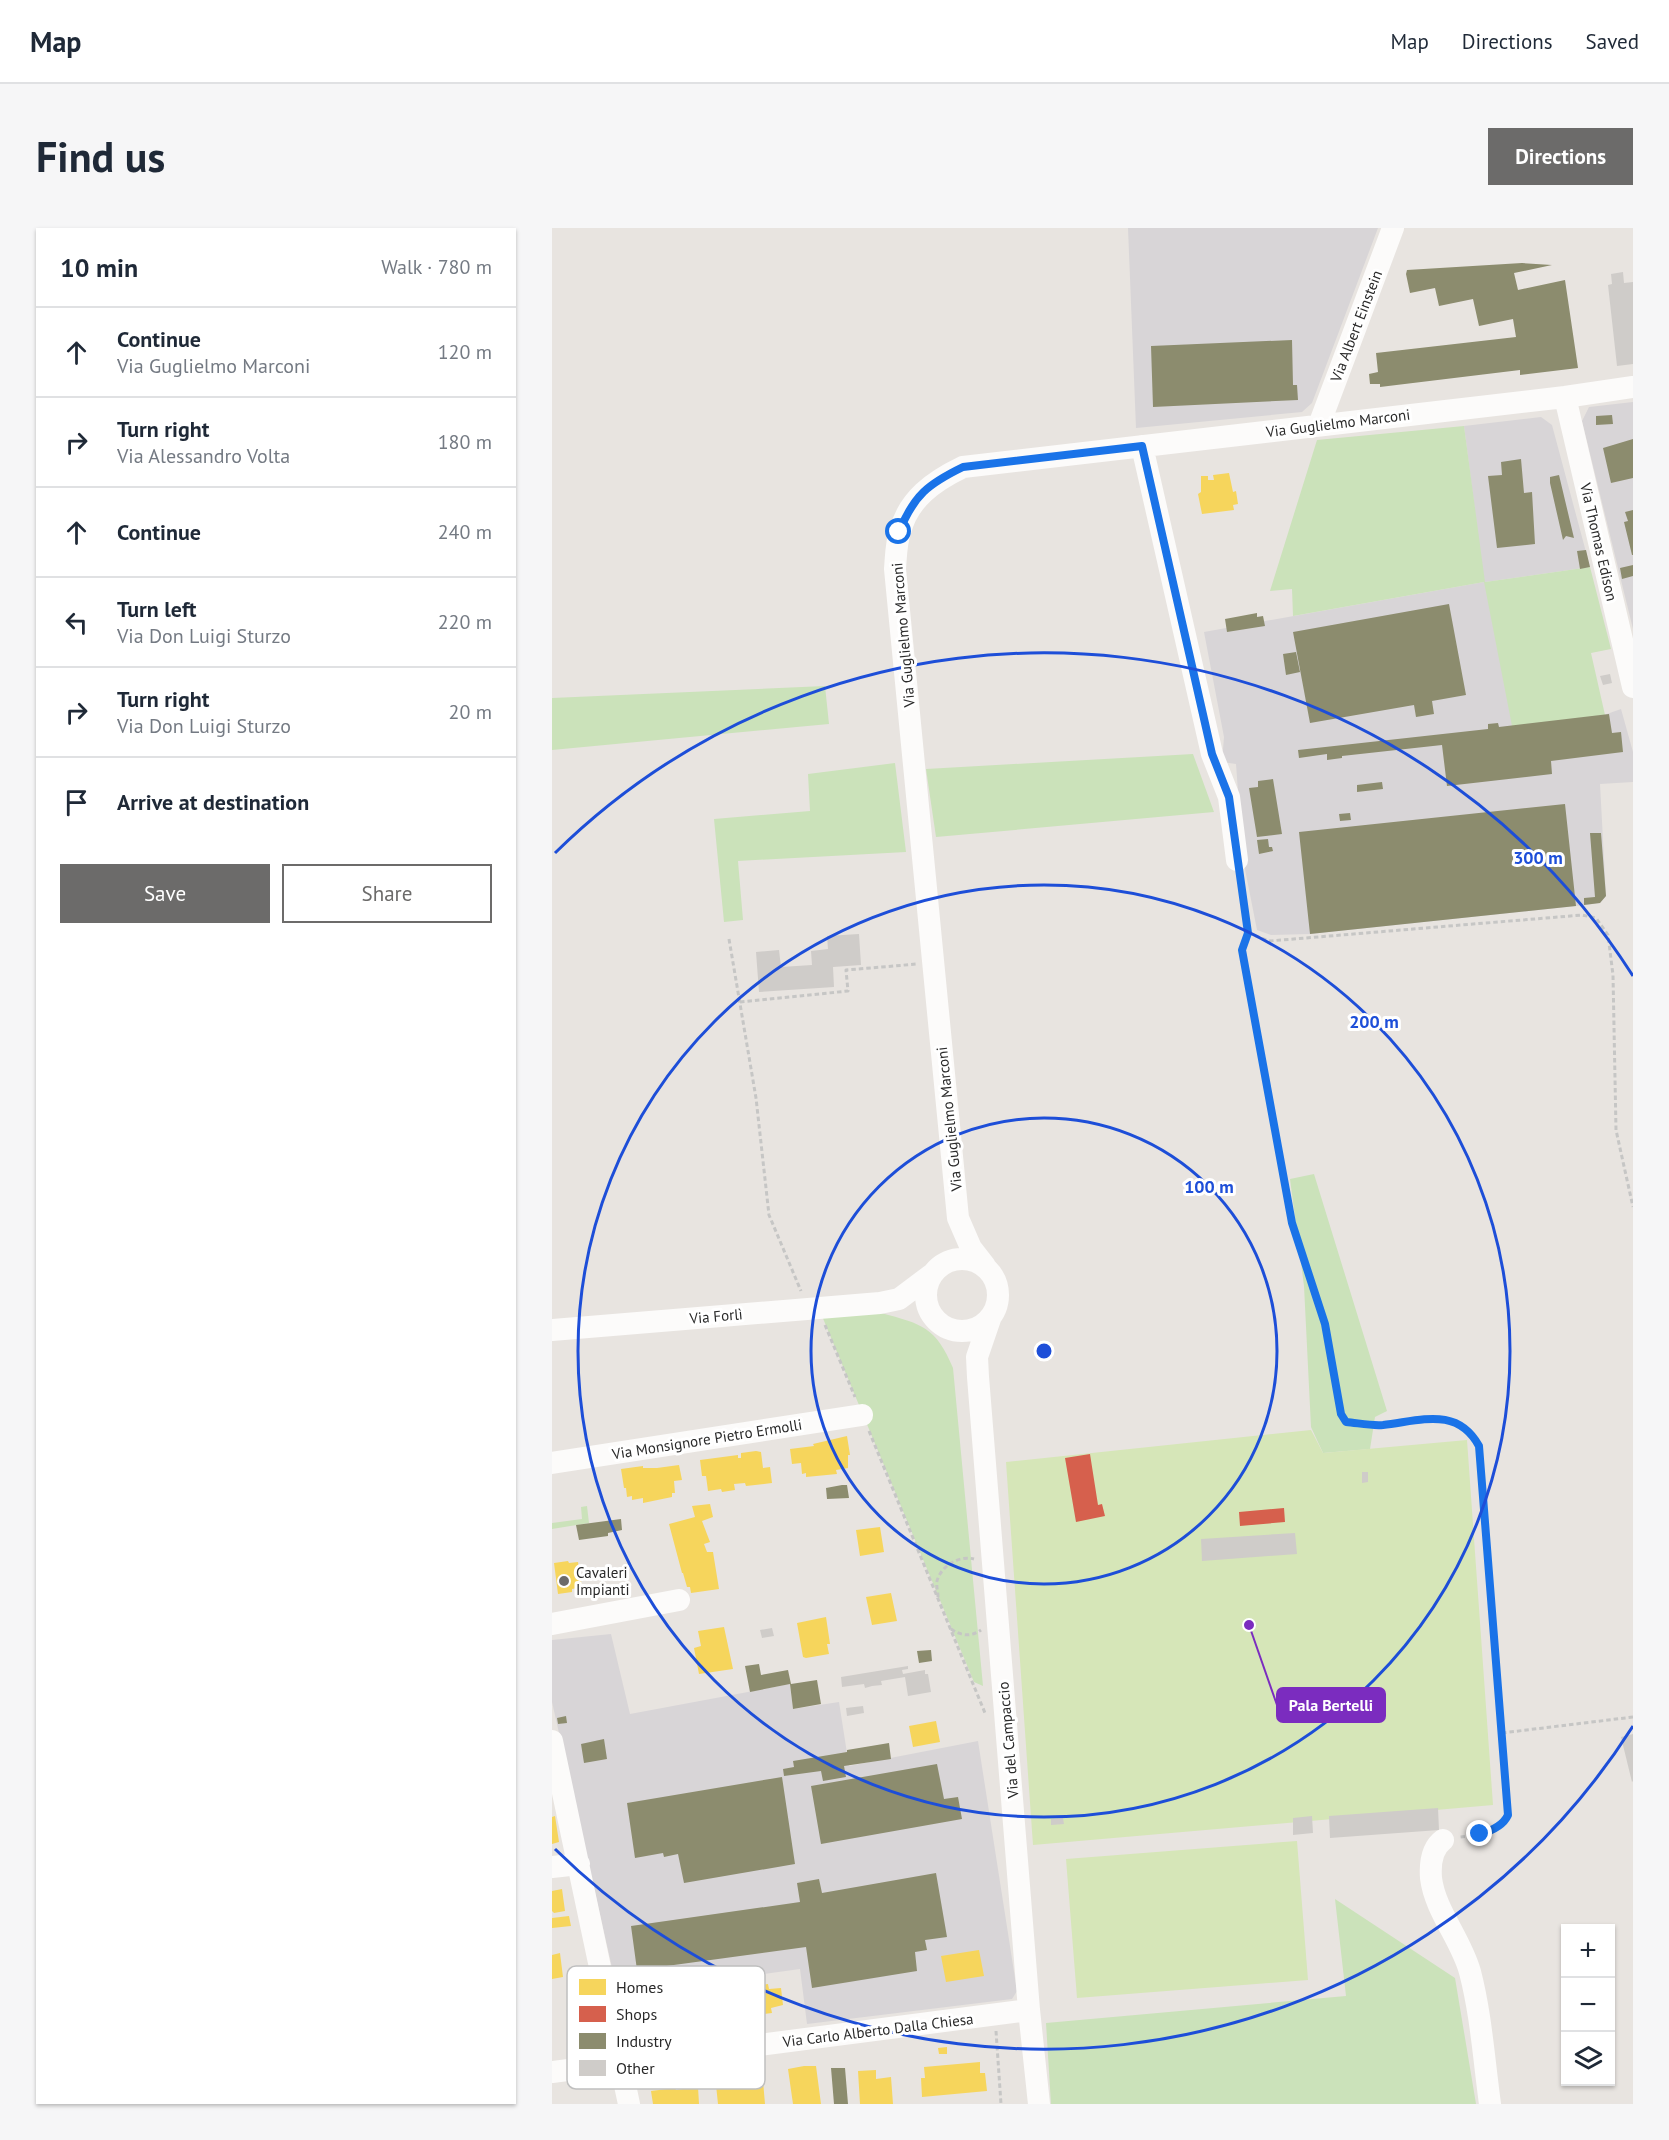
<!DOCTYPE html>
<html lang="en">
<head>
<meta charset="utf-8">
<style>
  :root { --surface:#fff; --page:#f6f6f7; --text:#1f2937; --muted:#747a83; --line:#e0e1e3; --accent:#6c6b6a }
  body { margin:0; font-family:"PT Sans",sans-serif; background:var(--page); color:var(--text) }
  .controls { position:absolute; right:18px; bottom:18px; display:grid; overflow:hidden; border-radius:0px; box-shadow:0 2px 4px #0004 }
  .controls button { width:54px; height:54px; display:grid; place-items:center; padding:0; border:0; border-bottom:2px solid var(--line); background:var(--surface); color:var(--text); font:30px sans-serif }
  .stop { position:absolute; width:18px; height:18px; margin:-14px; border:4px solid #1a73e8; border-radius:50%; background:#fff }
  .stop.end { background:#1a73e8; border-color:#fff; box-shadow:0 2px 6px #0008 }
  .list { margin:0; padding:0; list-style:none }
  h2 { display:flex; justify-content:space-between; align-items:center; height:78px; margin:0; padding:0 24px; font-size:26px }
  h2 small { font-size:20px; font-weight:400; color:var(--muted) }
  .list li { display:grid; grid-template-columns:39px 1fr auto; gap:18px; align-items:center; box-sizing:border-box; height:90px; padding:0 24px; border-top:2px solid var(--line) }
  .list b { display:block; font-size:22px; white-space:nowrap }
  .list p { margin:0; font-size:20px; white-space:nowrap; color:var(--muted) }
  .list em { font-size:20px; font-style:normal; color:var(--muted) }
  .actions { display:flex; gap:12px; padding:18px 24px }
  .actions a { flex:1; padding:14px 0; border:2px solid var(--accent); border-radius:0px; text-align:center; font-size:21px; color:var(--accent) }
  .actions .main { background:var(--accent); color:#fff }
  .icon { flex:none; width:33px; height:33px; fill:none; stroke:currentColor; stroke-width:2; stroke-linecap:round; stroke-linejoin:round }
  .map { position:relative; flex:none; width:1081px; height:1876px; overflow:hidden; border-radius:0px }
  header { display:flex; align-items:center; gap:36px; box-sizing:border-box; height:84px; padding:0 30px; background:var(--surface); border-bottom:2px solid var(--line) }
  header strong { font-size:28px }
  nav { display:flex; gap:33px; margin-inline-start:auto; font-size:21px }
  .intro { display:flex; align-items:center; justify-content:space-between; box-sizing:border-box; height:144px; padding:0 36px }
  h1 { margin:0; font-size:42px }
  .button { padding:15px 27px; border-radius:0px; background:var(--accent); color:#fff; font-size:21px; font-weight:700 }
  main { display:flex; gap:36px; padding:0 36px }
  aside { flex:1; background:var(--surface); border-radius:0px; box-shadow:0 2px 4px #0004 }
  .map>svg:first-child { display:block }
</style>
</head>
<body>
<header>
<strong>Map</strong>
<nav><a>Map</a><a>Directions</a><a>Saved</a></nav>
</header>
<div class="intro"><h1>Find us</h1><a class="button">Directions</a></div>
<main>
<aside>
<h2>10 min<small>Walk · 780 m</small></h2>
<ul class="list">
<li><svg class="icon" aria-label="ahead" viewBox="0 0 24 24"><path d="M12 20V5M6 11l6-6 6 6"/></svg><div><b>Continue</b><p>Via Guglielmo Marconi</p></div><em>120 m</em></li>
<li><svg class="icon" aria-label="right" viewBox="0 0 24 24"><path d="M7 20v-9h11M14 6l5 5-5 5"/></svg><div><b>Turn right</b><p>Via Alessandro Volta</p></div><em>180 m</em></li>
<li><svg class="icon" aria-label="ahead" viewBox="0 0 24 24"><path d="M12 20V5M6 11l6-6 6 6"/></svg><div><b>Continue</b></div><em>240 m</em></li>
<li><svg class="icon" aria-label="left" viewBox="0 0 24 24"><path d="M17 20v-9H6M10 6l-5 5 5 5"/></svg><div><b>Turn left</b><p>Via Don Luigi Sturzo</p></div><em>220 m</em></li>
<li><svg class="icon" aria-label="right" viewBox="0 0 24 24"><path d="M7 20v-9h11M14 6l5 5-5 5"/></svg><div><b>Turn right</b><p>Via Don Luigi Sturzo</p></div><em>20 m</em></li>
<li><svg class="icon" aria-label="arrive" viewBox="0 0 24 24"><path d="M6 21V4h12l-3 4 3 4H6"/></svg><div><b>Arrive at destination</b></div></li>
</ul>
<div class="actions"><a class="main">Save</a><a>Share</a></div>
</aside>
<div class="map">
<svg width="1081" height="1876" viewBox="0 0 1081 1876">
  <rect width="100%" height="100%" fill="#e8e4e0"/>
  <path fill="#d8d5d7" d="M576 0H826L760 175 750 184 584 200Z
    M1081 174V401L1030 193 1037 179Z
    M989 189 1000 197 1038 339 933 354 1052 487 1069 481 1081 524V554L1048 556 1054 668 1048 675 1024 678 758 706 719 707 705 702 691 631 684 536 670 534 672 509 652 404 932 354 912 198Z
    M59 1406 78 1486 238 1456 241 1481 287 1474 297 1538 426 1513 465 1763 460 1771 255 1796 248 1741 66 1766 0 1474V1412Z"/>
  <path fill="#cbe2ba" d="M912 198 933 354 1038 339 1059 421 1039 425 1053 487 960 498 932 354 741 388 740 361 718 363 765 212Z
    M273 458 277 496 0 522V470Z
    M641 526 662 584 384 609 374 541Z
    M343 535 354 624 186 633 191 692 172 694 162 591 258 583 256 546Z
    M762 946 835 1183 823 1189 818 1221 771 1225 759 1199 752 1058 738 951Z
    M329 1085C370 1096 384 1099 401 1140L431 1458 422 1454 270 1088Z
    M35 1278 37 1295 0 1301V1295L30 1291 29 1279Z
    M783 1671 903 1750 924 1876H499L494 1795 794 1768Z"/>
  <path fill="#d6e6b8" d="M759 1202 771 1225 915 1212 941 1577 481 1617 454 1234Z
    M745 1613 756 1752 525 1770 514 1631Z"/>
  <path fill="#f6d55c" d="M677 245 681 264 684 263 686 276 681 277 682 282 650 286 646 266 649 264V248H656V252H662L661 247Z
    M295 1208 298 1227H296V1240L284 1242 285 1246 254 1249V1245L250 1246 249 1235 240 1236 238 1221 262 1218 261 1216Z
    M204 1223 209 1224 211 1240 218 1239 220 1255 194 1258 193 1255 182 1256 183 1262 170 1264 169 1261 156 1263 154 1248H150L148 1232 186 1227V1230H189V1225Z
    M127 1237 130 1252 122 1253 123 1265H120V1269L91 1275V1270L80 1272V1268L75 1269 74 1260H72L69 1241 91 1238V1240H105Z
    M158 1276 161 1289 150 1293 158 1314 152 1316 155 1324H161L167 1361 139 1365 138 1359H135L131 1345H130L117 1296 143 1289 140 1278Z
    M328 1299 332 1324 308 1328 304 1302Z
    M16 1333 17 1335 26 1334 30 1359 20 1361V1364L6 1366 2 1335Z
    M339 1365 345 1393 320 1397 314 1369Z
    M274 1389 278 1416H275L277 1426 254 1430 251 1429 245 1395Z
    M172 1399 181 1441 147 1446 142 1420 149 1418 146 1403Z
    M384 1493 388 1514 361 1519 357 1498Z
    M3 1588 7 1614 0 1616V1589Z
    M10 1661 13 1683 2 1685 0 1683V1663Z
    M17 1688 19 1698 0 1700V1690Z
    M427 1722 432 1748 394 1754 389 1728Z
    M8 1725 11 1749 0 1751V1727Z
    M216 1756 217 1761 229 1760 231 1777 219 1780 220 1785 175 1791 174 1786 151 1789V1794L106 1800 105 1793 96 1795 94 1779 103 1778 102 1771 148 1765V1770L172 1767 171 1762Z
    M395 1819V1826H387L386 1820Z
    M428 1834V1845H433L435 1863 370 1869 369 1850H373L372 1839Z
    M252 1838H264L269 1876H241L236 1841Z
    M324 1842V1851L339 1849 341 1876H308L306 1843Z
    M188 1853V1856L211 1853 213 1876H166L164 1857Z
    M146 1859 147 1876H101L99 1863 123 1860 124 1862Z"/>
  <path fill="#d6604d" d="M538 1226 546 1277 550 1276 553 1288 524 1294 513 1230Z
    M732 1280 733 1294 688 1298 687 1284Z"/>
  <path fill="#8c8c6e" d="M970 35 1000 37 962 45 966 62 1013 52 1026 140 968 147V142L828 159V156H818L817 146 826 144 824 125 964 109 961 91 927 98 921 71 887 78 883 60 858 65 854 46 855 42Z
    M740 112 741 157H745L746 172 601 179 599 118Z
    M1060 187 1061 196 1044 197V188Z
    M1081 211V250L1059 255 1051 220Z
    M969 231 972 265 980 264 983 316 945 320 936 248 950 247 949 234Z
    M1007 247 1022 310 1014 308 1011 312 998 255V249Z
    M1081 282V327H1080L1072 294 1076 293 1073 284Z
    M1034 322 1038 339 1028 341 1025 323Z
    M1081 337V348L1070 351 1068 340Z
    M897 376 914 467 880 473 882 486 864 489 862 477 758 495 741 404Z
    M705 385V389L711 388 713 398 675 404 673 391Z
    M744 424 748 444 734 447 731 426Z
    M1057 486 1060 505 1069 504 1071 524 999 533 1000 546 895 558 890 517 790 528V530L775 532V526L747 530 746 522 936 501V496L946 495 947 499Z
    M721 551 730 606 705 609 697 560 706 559V553Z
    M830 554 831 561 805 564V557Z
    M1013 576 1024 678 758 706 747 604Z
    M798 585 799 592 788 593 787 586Z
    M1038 605H1049L1054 668 1048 675 1032 677V670L1043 669Z
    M716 611 717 619H720L721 623 707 626 705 612Z
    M290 1257H295L297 1270 275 1271 274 1260Z
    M69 1291 70 1302 56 1305V1308L27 1312 24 1297Z
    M379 1422 380 1433 367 1435 365 1423Z
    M207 1436 209 1447 236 1442 239 1456 265 1452 269 1476 241 1481 238 1456 198 1464 193 1438Z
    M14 1488 15 1495 6 1496 5 1490Z
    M52 1511 55 1531 32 1535 29 1516Z
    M337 1515 339 1531 292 1538 294 1549 271 1553 269 1543 232 1548 231 1541 242 1539 241 1533 295 1524V1522Z
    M385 1536 392 1571 406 1569 410 1591 269 1616 259 1558Z
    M230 1549 243 1636 132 1655 126 1626 112 1629 111 1625 83 1630 75 1575Z
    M384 1645 395 1709 373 1712 375 1722 363 1724 365 1743 260 1760 254 1719 85 1742 79 1698 248 1674 245 1655 267 1651 270 1665Z
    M279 1840H293L296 1876H282Z"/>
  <path fill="#cfccc9" d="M1071 44 1072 55 1081 54V136L1065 138 1056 57 1060 56 1059 46Z
    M1058 446 1060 455 1051 457 1048 448Z
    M307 706 309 737 281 739 282 759 207 764 204 724 227 722 229 739 260 737 259 723 276 721 275 708Z
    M810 1244H816V1254L810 1255Z
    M743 1305 745 1326 650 1333 649 1311Z
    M220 1400 222 1408 210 1410 208 1402Z
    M356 1438V1441L350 1442 351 1446 373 1442V1446H376L379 1464 356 1468 353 1449 329 1453 330 1457 320 1458 313 1460 312 1456 290 1459 289 1449Z
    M311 1478 312 1485 295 1488 294 1480Z
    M1081 1506V1553L1080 1554 1069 1509Z
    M886 1580 887 1602 778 1610 777 1588Z
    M760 1588 761 1605 741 1607V1590Z
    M511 1590 512 1596 499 1597V1591Z"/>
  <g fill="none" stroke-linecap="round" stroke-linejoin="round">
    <path stroke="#c6c6c5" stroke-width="3" stroke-dasharray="4.5 3" stroke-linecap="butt" d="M687 648 696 705 690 722 739 995 773 1097 789 1186 794 1194C806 1195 819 1198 831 1197 867 1193 905 1178 927 1218L956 1587C949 1605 925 1607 908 1609
      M696 705 717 713 1030 687 1044 690 1056 707 1061 747 1064 902 1081 979
      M177 711 204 870 217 987 249 1063
      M188 774 296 763 294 742 365 736
      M273 1097 303 1169
      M317 1203 433 1485
      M386 1369C386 1364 384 1357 385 1353 389 1338 407 1327 422 1331
      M399 1401C409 1408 419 1409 429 1402
      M950 1505 1081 1489
      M444 1803 449 1876"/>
    <path stroke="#fcfbfa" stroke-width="22" d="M1013 169 1081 459
      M767 197 841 0
      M590 218 660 526 677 569 685 632
      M374 1067a36 36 0 1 1 72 0a36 36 0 1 1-72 0Z
      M433 1038 419 1020 406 990 343 341C344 329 344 315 348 304 356 271 382 253 411 239L1013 169 1081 159
      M438 1091 425 1129 426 1149 477 1782 487 1876
      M0 1102 328 1075 347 1071 379 1047
      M0 1235 310 1187
      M0 1396 127 1372
      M0 1513 77 1876
      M891 1612C880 1620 878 1636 879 1650 883 1683 909 1711 918 1744 929 1786 932 1832 938 1876
      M0 1639 27 1636
      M0 1844 477 1782"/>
  </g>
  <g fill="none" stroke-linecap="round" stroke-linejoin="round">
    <path stroke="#1a73e8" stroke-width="8" d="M347 304C362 267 376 256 411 239L590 218 660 526 677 569 696 705 690 722 740 995 773 1096 789 1186 794 1194C806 1195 819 1198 831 1197 868 1193 905 1178 927 1218L956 1587C951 1598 939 1603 928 1606"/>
  </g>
  <g fill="none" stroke="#1d4ed8" stroke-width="3">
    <circle cx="492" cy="1123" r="233"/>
    <circle cx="492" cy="1123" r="466"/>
    <path d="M1081 1498A698 698 0 0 1 3 1621M3 625A698 698 0 0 1 1081 748"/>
  </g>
  <circle fill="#6c6b6a" stroke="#fff" stroke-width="2" cx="12" cy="1353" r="6"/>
  <g text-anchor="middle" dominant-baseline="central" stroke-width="6" stroke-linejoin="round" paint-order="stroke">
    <g font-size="15" fill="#2a2a2a" stroke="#fff">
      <text transform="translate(804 98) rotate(-69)">Via Albert Einstein</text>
      <text transform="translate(786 195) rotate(-7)">Via Guglielmo Marconi</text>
      <text transform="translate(1047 314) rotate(77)">Via Thomas Edison</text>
      <text transform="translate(351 407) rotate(-95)">Via Guglielmo Marconi</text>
      <text transform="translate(397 891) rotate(-96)">Via Guglielmo Marconi</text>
      <text transform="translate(164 1088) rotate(-5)">Via Forlì</text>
      <text transform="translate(155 1211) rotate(-9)">Via Monsignore Pietro Ermolli</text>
      <text transform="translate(456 1512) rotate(-95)">Via del Campaccio</text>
      <text transform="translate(326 1802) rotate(-7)">Via Carlo Alberto Dalla Chiesa</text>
    </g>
    <g font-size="15" fill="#2a2a2a" stroke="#fff" text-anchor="start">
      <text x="24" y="1344">Cavaleri<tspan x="24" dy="17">Impianti</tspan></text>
    </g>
  </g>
  <rect x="15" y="1738" width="198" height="123" rx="9" fill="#fff" stroke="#bfbfbf" stroke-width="1.5"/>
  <rect x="27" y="1751" width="27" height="16" fill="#f6d55c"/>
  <rect x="27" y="1778" width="27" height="16" fill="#d6604d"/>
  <rect x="27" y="1805" width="27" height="16" fill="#8c8c6e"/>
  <rect x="27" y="1832" width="27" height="16" fill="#cfccc9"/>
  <g font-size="16" fill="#2a2a2a">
    <text x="64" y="1765">Homes</text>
    <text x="64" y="1792">Shops</text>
    <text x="64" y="1819">Industry</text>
    <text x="64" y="1846">Other</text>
  </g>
  <circle cx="492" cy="1123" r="9" fill="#1d4ed8" stroke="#fff" stroke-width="3"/>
  <g font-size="18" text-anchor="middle" font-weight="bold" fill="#1d4ed8" stroke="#fff" stroke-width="6" stroke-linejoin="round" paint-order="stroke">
    <text x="986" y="636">300 m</text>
    <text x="822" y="800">200 m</text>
    <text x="657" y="965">100 m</text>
  </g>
  <path fill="none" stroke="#7b2cbf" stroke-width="2" d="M697 1397L725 1477"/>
  <circle fill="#7b2cbf" stroke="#fff" stroke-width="2" cx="697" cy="1397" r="6"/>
  <rect fill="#7b2cbf" stroke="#7b2cbf" stroke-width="2" x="725" y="1460" width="108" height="34" rx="6"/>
  <g font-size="16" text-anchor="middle" font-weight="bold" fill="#fff">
    <text x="779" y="1483">Pala Bertelli</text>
  </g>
</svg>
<div class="controls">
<button>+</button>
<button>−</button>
<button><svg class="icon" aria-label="layers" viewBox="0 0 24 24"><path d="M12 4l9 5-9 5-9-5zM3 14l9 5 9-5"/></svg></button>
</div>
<div class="stop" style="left:347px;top:304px"></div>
<div class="stop end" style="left:928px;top:1606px"></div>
</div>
</main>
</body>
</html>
